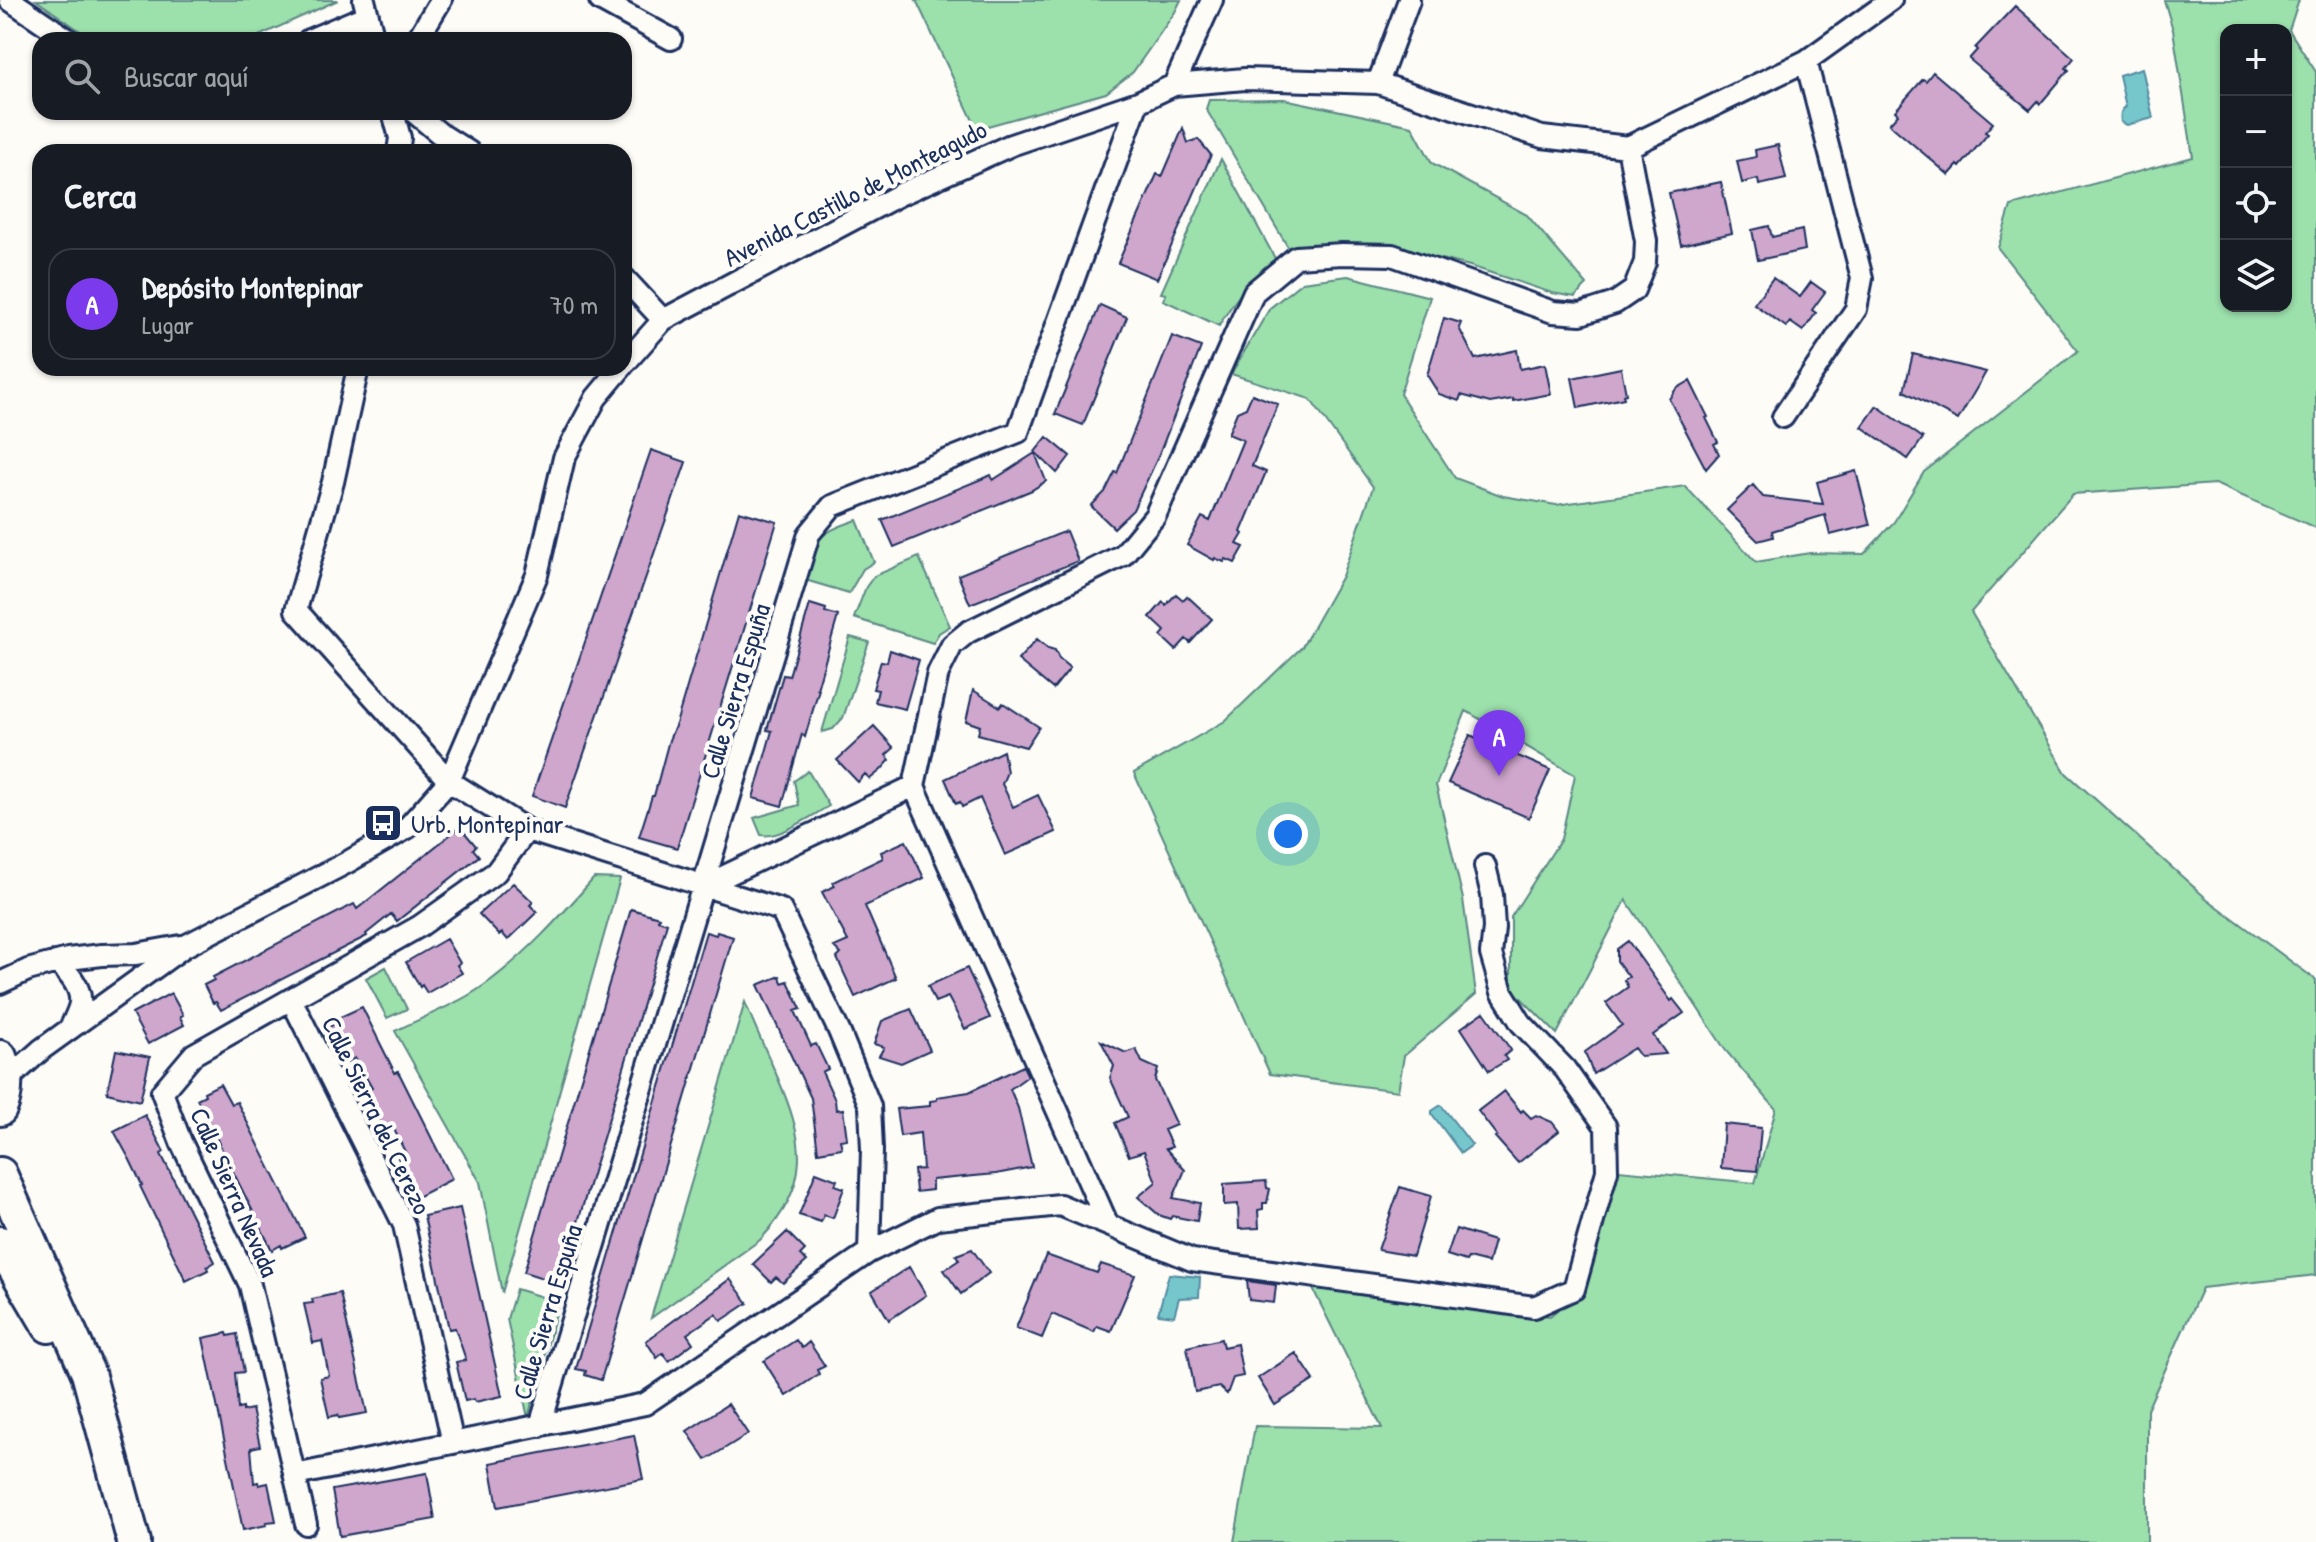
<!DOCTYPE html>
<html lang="es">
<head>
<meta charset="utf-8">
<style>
  :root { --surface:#171b24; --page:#242831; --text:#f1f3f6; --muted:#9ea1a6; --line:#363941; --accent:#7c3aed }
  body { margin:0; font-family:"Patrick Hand",sans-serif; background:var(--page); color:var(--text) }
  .controls { position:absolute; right:24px; top:24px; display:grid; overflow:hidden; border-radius:16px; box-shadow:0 2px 6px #0004 }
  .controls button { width:72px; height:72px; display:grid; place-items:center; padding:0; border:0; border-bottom:2px solid var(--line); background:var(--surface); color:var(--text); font:40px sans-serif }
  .you { position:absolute; left:1288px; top:834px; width:28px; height:28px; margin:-20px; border:6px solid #fff; border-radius:50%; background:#1a73e8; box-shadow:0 0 0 12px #1a73e833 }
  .badge { display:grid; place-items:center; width:52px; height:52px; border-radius:50%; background:var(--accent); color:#fff; font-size:26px; font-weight:700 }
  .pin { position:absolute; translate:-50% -66px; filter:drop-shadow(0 2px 4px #0008) }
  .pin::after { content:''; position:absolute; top:42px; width:28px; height:24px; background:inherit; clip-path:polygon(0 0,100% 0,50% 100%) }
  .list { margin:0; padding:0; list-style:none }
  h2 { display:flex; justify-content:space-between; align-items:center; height:104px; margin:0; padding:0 32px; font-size:34px }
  h2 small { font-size:26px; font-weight:400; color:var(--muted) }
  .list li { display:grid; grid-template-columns:52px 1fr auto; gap:24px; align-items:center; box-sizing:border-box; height:112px; margin:0 16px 16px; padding:0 16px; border:2px solid var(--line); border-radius:24px }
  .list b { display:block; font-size:30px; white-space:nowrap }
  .list p { margin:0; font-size:26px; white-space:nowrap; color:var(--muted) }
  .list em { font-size:26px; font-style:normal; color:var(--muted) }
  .icon { flex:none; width:44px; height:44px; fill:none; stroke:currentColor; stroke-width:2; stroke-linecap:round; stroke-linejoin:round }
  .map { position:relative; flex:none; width:2316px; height:1542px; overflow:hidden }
  .search { position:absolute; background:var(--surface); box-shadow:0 2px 6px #0004; left:32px; top:32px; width:600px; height:88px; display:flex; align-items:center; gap:20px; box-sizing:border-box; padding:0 28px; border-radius:24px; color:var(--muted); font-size:30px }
  .panel { position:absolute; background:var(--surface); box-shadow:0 2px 6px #0004; left:32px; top:144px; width:600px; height:232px; border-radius:24px }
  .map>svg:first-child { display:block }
</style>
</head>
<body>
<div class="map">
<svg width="2316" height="1542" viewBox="0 0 2316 1542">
  <rect width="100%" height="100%" fill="#fdfcf7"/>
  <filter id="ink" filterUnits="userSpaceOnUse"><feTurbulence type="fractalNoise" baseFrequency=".0125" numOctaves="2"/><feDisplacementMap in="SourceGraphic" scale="16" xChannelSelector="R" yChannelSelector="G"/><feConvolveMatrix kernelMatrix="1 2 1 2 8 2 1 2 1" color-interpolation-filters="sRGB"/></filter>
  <g filter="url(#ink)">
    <path fill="#9ce0ac" stroke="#5c8885" stroke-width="2" fill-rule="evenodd" d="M36 0H338L250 40H93Z
      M916 0H1181L1175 12 1133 72 1106 93 977 129Z
      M2164 0H2299L2289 30 2316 72V528L2215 484 2073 494 1971 612 2066 773 2206 898 2316 980V1275L2202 1288 2147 1410V1542H1234L1255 1426 1382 1428 1312 1287 1550 1316 1584 1288 1619 1170 1755 1183 1776 1109 1726 1051 1626 900 1557 1034 1511 988V917L1561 839 1575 775 1466 711 1436 785 1463 899 1476 994 1404 1056 1398 1091 1270 1074 1134 773 1225 721 1302 647 1342 576 1373 487 1310 399 1231 374 1270 308 1302 282 1348 276 1430 297 1400 394 1455 478 1503 496 1556 505 1685 486 1756 562 1810 553 1864 554 1894 522 1924 472 2078 351 1998 248 2011 206 2193 157 2173 30ZM2226 30H2286V306H2226Z
      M1284 99 1412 126 1432 163 1527 215 1587 285 1575 297 1552 293 1470 266 1379 244 1289 249 1206 109 1209 100Z
      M1221 159 1277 262C1251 281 1235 297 1219 326L1163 300 1166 294 1161 293Z
      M857 520 874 562 863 569 849 593 805 580C815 538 816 534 857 520Z
      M919 557 950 626 939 633 933 643 854 618 866 587 874 576Z
      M850 637 869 642 843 718 833 729 822 732Z
      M808 771 829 806C813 815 779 839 761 835L754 818 799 805 794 781Z
      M594 878 620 879 502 1293 480 1182 395 1031C423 1017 458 1004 483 986 525 956 560 917 594 878Z
      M386 967 407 1009 387 1018 366 978Z
      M745 1002C755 1027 766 1051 777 1076 805 1141 813 1184 760 1240L651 1318Z
      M516 1289 559 1302 528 1418 507 1319Z"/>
    <path fill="#76c7cc" stroke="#528aa0" stroke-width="2" d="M2142 68 2153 118 2127 125 2121 122C2120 115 2120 110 2126 107L2119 75Z
      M1441 1105 1472 1145 1461 1153 1432 1114V1111Z
      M1169 1274 1200 1277 1199 1297 1179 1298 1174 1316 1158 1314Z"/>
    <path fill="#cfa6cc" stroke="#1b2f5e" stroke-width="2" d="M2015 6 2074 58 2066 68 2069 70 2040 104 2038 101 2030 110 1969 59 1977 50 1975 48Z
      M1933 72 1993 123 1985 132 1988 134 1960 167 1958 165 1949 175 1889 124 1898 114 1895 111 1923 79 1926 81Z
      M1183 128 1188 143 1198 139 1211 155 1157 279 1118 263 1157 174 1162 177Z
      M1778 145 1786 179 1759 185 1758 179 1742 183 1737 161 1756 157 1755 150Z
      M1721 182 1732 233 1681 245 1669 193Z
      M1769 226 1772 237 1802 230 1805 250 1758 260 1752 230Z
      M1773 278 1800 297 1811 282 1825 292 1812 310 1816 313 1803 331 1790 322 1786 327 1754 304Z
      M1100 305 1127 317 1083 425 1055 414Z
      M1444 318 1461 323 1459 328 1475 359 1517 350 1520 369 1545 364 1551 394 1513 401V399L1490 403 1461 395 1459 401 1439 394 1427 375Z
      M1172 336 1201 347 1158 457 1133 510 1114 528 1091 506 1105 492 1115 472 1117 473Z
      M1913 354 1986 372 1958 420 1904 391Z
      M1621 368 1626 394 1623 395 1624 398 1578 408 1572 378Z
      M1690 381 1708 417 1706 418 1718 442 1714 444 1719 454 1706 469 1669 399 1676 389Z
      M1252 394 1278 404 1252 466 1266 472 1241 532 1243 534 1237 544 1244 547 1235 563 1226 559 1224 562 1215 558 1214 560 1187 545 1202 517 1210 521 1243 440 1228 434 1237 412 1246 408Z
      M1877 406 1923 438 1908 459 1862 427Z
      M1047 437 1070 456 1057 473 1035 452Z
      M651 450 686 462 565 808 532 796Z
      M1035 453 1046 481 1032 490 894 547 882 520 991 475 993 480Z
      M1856 471 1870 525 1830 535 1825 515 1772 531 1773 537 1758 541 1727 510 1753 485 1763 497 1823 504 1817 482Z
      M739 511 777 522 677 848 639 837 652 796H654L669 740 676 724Z
      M1066 531 1078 561 970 604 958 575Z
      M1176 594 1183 600 1187 596 1212 619 1190 643 1186 639 1176 650 1161 636 1165 631 1150 617 1163 602 1166 605Z
      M810 604 826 609 825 612 838 616 817 689H819L805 737 802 734 782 806 753 798 772 731 767 730 783 675 789 676Z
      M1037 639 1048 648 1055 650 1059 659 1070 668 1053 689 1018 660Z
      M890 650 919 660 905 709 875 702 878 690 873 689 881 661 887 662Z
      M973 690 1000 707 1003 703 1039 727 1026 747 978 734 980 726 966 721Z
      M874 726 894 748 886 755 890 760 881 770 870 779 865 774 858 782 837 760Z
      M1470 735 1550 770 1529 818 1448 783Z
      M1003 751 1007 772 1002 784 1013 807 1038 795 1056 832 1005 855 980 798 962 807 960 802 956 804 945 779Z
      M460 827 476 846 473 849 479 856 397 921 391 914 366 934 367 936 221 1010 216 1002 213 1003 204 985 214 980 213 977 354 904 357 909Z
      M906 841 924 878 865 906 896 978 855 997 837 958 841 954 834 947 848 941 822 892 835 886 833 882 883 858 881 852Z
      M513 883 533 902 530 905 537 912 508 940 502 933 499 935 479 914Z
      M631 909 659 917 658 920 667 923 561 1279 552 1277V1281L524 1272Z
      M706 932 716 935 717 932 733 937 601 1380 585 1375 586 1371 576 1369Z
      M446 939 460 963 457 965 462 973 427 993 422 985 420 987 406 962Z
      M1628 941 1671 1001 1673 999 1684 1013 1653 1035 1666 1054 1640 1056 1634 1048 1593 1074 1585 1052 1622 1025 1606 1003 1628 987 1624 980 1629 977 1617 961V949Z
      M967 968 990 1018 965 1029 948 997 935 1002 928 986Z
      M780 976 782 983 788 981 801 1009 795 1011 811 1046 816 1044 828 1069 822 1072 835 1100 836 1110 843 1109 847 1139 840 1140 842 1148 818 1152 811 1098 758 985Z
      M171 993 183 1015 180 1017 184 1025 148 1044 132 1014Z
      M362 1007 395 1073 398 1071 452 1179 417 1197 398 1158 406 1154 391 1123 382 1127 365 1091 372 1088 355 1058 347 1062 329 1027 338 1022 336 1019Z
      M911 1009 930 1050 901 1063 879 1056 884 1047 874 1044 882 1021Z
      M1484 1012 1511 1050 1504 1056 1507 1060 1489 1071 1461 1028Z
      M1101 1041 1126 1053 1136 1049 1142 1062 1158 1069 1155 1080 1176 1125 1164 1130 1172 1147 1166 1149 1185 1170 1173 1198 1200 1203 1197 1221 1172 1216 1170 1219 1159 1215 1138 1197 1156 1182 1144 1151 1129 1156 1115 1123 1128 1117 1110 1078 1114 1066Z
      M116 1050 150 1057 140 1101 107 1093Z
      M1023 1066 1028 1076 1010 1089 1018 1108 1032 1167 996 1174 932 1180V1190L916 1192 914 1170 923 1169 920 1133 900 1136 896 1109 930 1106V1101L937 1100V1097L969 1092Z
      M220 1084 231 1104 237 1102 305 1237 282 1248 281 1245 272 1250 197 1099 205 1095 204 1092Z
      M1504 1091 1521 1112 1523 1110 1531 1118 1536 1115 1552 1122 1559 1131 1518 1163 1495 1137 1497 1136 1478 1111Z
      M145 1115 164 1152 161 1154 215 1262 207 1267 208 1270 186 1281 140 1186 142 1185 130 1160 114 1131Z
      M1724 1124 1761 1128 1757 1171 1721 1168Z
      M816 1172 837 1180 835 1185 844 1188 833 1218 824 1215 821 1222 799 1215Z
      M1266 1181 1267 1188 1270 1189 1267 1203H1263V1209L1258 1210 1259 1228 1239 1229 1238 1204 1224 1205V1184Z
      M1400 1187 1431 1196 1413 1256 1378 1250Z
      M460 1208 502 1396 475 1402 474 1399 465 1401 456 1362 466 1360 455 1328 449 1329 424 1216Z
      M1456 1229 1494 1241 1488 1263 1468 1258 1466 1261 1447 1255Z
      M787 1232 805 1250 800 1255 807 1261 783 1283 776 1277 771 1282 753 1264Z
      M972 1249 989 1273 961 1294 944 1270 959 1260 956 1255Z
      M1046 1255 1097 1273 1101 1264 1135 1275 1111 1331 1097 1326 1094 1332 1052 1314 1042 1338 1016 1328Z
      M909 1267 926 1295 889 1320 872 1291Z
      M730 1279 748 1303 721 1321 716 1314 687 1334 693 1343 669 1361 663 1353 657 1358 646 1341Z
      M1247 1281 1276 1285 1274 1303 1249 1300Z
      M340 1293 367 1413 339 1418 338 1415 329 1417 320 1378 329 1376 322 1341 313 1343 304 1304 313 1303 312 1299Z
      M227 1333 228 1336 237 1334 244 1372 235 1373 238 1409 243 1408V1411L252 1409 260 1446 251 1448 254 1483 258 1482 259 1485 268 1483 276 1521 266 1522 267 1525 243 1530 203 1338Z
      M1221 1339 1223 1347 1237 1344 1243 1376 1233 1378 1227 1394 1219 1387 1195 1392 1187 1347Z
      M796 1340 802 1348 809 1342 825 1366 817 1370 819 1374 786 1396 764 1361Z
      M1296 1353 1314 1380 1275 1405 1258 1378Z
      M728 1404 748 1434 706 1460 687 1431Z
      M634 1435 643 1479 498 1507 490 1463Z
      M427 1473 435 1519 340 1536 332 1490Z"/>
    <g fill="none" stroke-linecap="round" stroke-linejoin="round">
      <g stroke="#1b2f5e" stroke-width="26">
        <path id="minor" d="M10 0 69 40
          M364 0 374 40
          M600 0 671 39
          M309 40 368 15
          M417 40 441 0
          M1378 83 1409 0
          M1174 85 1212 0
          M393 112 400 138 398 152
          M414 112 439 133 469 152
          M624 278 663 320
          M624 364 663 320 901 194 1011 145 1138 102 1174 85 1245 79 1378 83 1542 137 1628 147 1806 61 1891 0
          M358 368 333 482 296 610 449 781 527 830 781 910 839 1031 870 1106 872 1150 869 1252
          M1783 417 1856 309 1862 278 1806 61
          M704 886 914 786
          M56 962C67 971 82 987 80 1003 79 1011 73 1021 70 1029
          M0 983 28 970 68 959 102 955 136 954 181 946
          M291 999 404 1225 453 1443
          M5 1082 42 1049 185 946 346 863 407 828 449 781 537 575 564 458 596 398 621 368
          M1108 1225 914 786 938 673 952 645 968 632 1123 555 1155 516 1254 292 1296 257 1342 254 1392 255 1553 312 1581 314 1615 303 1634 290 1645 262 1646 241 1628 147
          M540 1426 809 534 832 506 1018 432 1138 102
          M295 1475 645 1404 869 1252 938 1218 1060 1205 1192 1260 1534 1307 1574 1289 1607 1171 1606 1127 1565 1069 1521 1023 1502 992 1491 954 1494 928 1492 895 1485 866
          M306 1524 250 1285 181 1142 162 1092 194 1054 420 926 496 872 527 830"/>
      </g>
      <g stroke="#1b2f5e" stroke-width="38">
        <path id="primary" d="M0 1057C7 1074 7 1093 0 1109
          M0 1174 88 1373 134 1542
          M0 1243 49 1326"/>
      </g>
      <use href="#minor" stroke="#fdfcf7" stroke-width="20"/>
      <use href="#primary" stroke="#fdfcf7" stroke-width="32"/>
    </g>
  </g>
  <defs>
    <g id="bus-square" transform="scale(2)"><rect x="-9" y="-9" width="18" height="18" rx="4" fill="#1b2f5e" stroke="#fdfcf7"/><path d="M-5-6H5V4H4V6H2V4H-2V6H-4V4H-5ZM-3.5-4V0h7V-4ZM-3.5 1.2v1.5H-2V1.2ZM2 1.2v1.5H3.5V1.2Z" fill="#fff"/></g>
  </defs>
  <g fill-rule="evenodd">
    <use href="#bus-square" x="383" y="823"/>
  </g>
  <g text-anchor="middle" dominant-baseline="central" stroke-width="8" stroke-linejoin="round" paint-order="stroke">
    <g font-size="26" fill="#1b2f5e" stroke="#fdfcf7">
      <text transform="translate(855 193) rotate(-27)">Avenida Castillo de Monteagudo</text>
      <text transform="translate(735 691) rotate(-73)">Calle Sierra Espuña</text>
      <text transform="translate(377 1115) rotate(64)">Calle Sierra del Cerezo</text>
      <text transform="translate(235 1192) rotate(66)">Calle Sierra Nevada</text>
      <text transform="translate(547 1312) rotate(-73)">Calle Sierra Espuña</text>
    </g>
    <g font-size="26" fill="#1b2f5e" stroke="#fdfcf7" text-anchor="start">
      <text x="411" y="823">Urb. Montepinar</text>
    </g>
  </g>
</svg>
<div class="controls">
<button>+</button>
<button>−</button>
<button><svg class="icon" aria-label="locate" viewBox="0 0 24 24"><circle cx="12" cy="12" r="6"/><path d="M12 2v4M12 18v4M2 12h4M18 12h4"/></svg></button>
<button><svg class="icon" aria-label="layers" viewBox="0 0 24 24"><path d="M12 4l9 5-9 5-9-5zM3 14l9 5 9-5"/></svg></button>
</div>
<div class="you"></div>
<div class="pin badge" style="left:1499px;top:776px">A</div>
<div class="search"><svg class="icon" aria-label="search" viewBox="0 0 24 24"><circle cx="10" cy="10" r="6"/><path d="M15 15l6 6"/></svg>Buscar aquí</div>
<section class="panel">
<h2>Cerca<small></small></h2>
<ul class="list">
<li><span class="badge">A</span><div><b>Depósito Montepinar</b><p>Lugar</p></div><em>70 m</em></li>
</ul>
</section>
</div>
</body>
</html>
